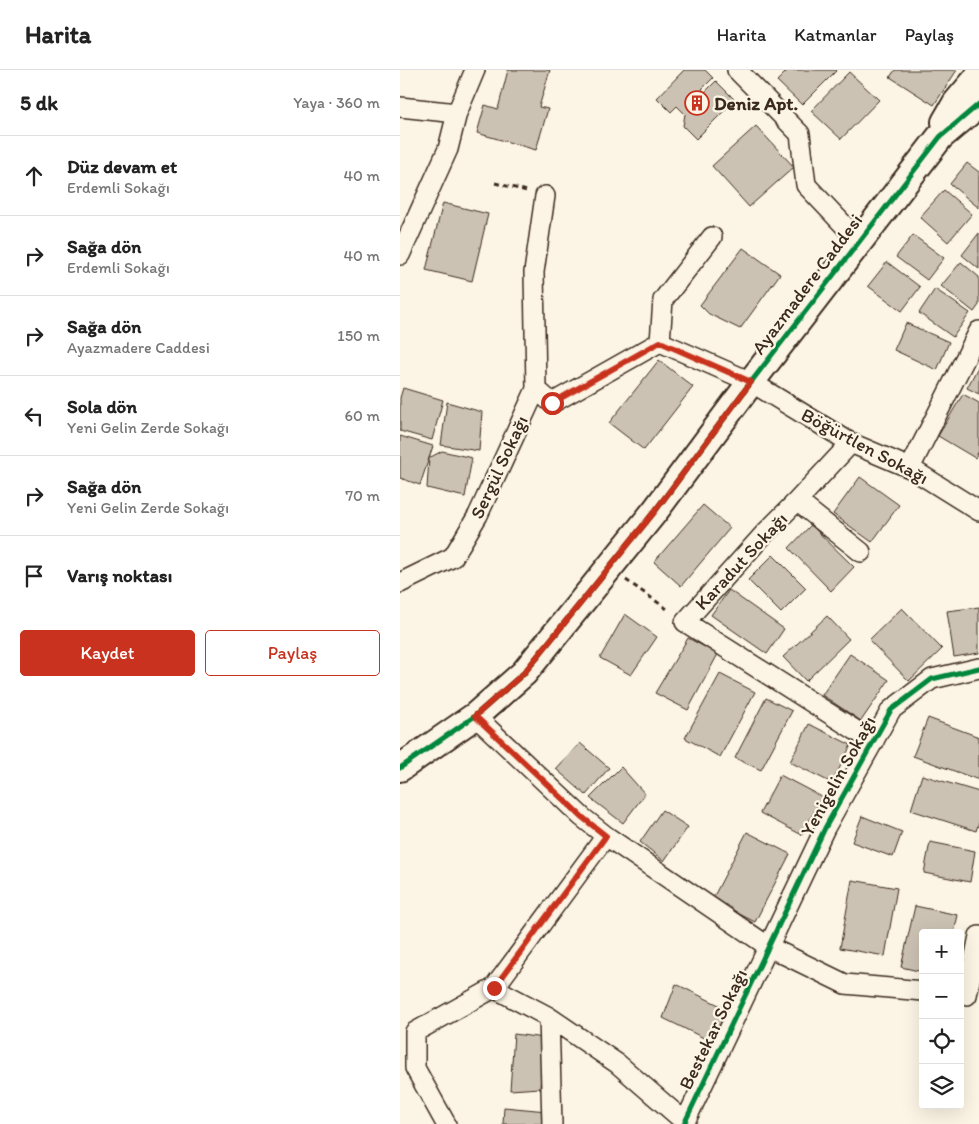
<!DOCTYPE html>
<html lang="tr">
<head>
<meta charset="utf-8">
<style>
  :root { --surface:#fff; --page:#f2f2f2; --text:#222; --muted:#767676; --line:#e0e0e0; --accent:#c8321e }
  body { margin:0; font-family:Itim,sans-serif; background:var(--page); color:var(--text) }
  .controls { position:absolute; right:15px; bottom:15px; display:grid; overflow:hidden; border-radius:5px; box-shadow:0 5px 20px #0002 }
  .controls button { width:45px; height:45px; display:grid; place-items:center; padding:0; border:0; border-bottom:1px solid var(--line); background:var(--surface); color:var(--text); font:25px sans-serif }
  .stop { position:absolute; width:15px; height:15px; margin:-11px; border:4px solid #c8321e; border-radius:50%; background:#fff }
  .stop.end { background:#c8321e; border-color:#fff; box-shadow:0 1px 5px #0008 }
  .list { margin:0; padding:0; list-style:none }
  h2 { display:flex; justify-content:space-between; align-items:center; height:65px; margin:0; padding:0 20px; font-size:21px }
  h2 small { font-size:16px; font-weight:400; color:var(--muted) }
  .list li { display:grid; grid-template-columns:32px 1fr auto; gap:15px; align-items:center; box-sizing:border-box; height:80px; padding:0 20px; border-top:1px solid var(--line) }
  .list b { display:block; font-size:19px; white-space:nowrap }
  .list p { margin:0; font-size:16px; white-space:nowrap; color:var(--muted) }
  .list em { font-size:16px; font-style:normal; color:var(--muted) }
  .actions { display:flex; gap:10px; padding:15px 20px }
  .actions a { flex:1; padding:11px 0; border:1px solid var(--accent); border-radius:5px; text-align:center; font-size:18px; color:var(--accent) }
  .actions .main { background:var(--accent); color:#fff }
  .icon { flex:none; width:28px; height:28px; fill:none; stroke:currentColor; stroke-width:2; stroke-linecap:round; stroke-linejoin:round }
  .map { position:relative; flex:none; width:579px; height:1054px; overflow:hidden }
  header { display:flex; align-items:center; gap:30px; box-sizing:border-box; height:70px; padding:0 25px; background:var(--surface); border-bottom:1px solid var(--line) }
  header strong { font-size:24px }
  nav { display:flex; gap:28px; margin-inline-start:auto; font-size:18px }
  main { display:flex }
  aside { flex:1; background:var(--surface) }
  .map>svg:first-child { display:block }
</style>
</head>
<body>
<header>
<strong>Harita</strong>
<nav><a>Harita</a><a>Katmanlar</a><a>Paylaş</a></nav>
</header>
<main>
<aside>
<h2>5 dk<small>Yaya · 360 m</small></h2>
<ul class="list">
<li><svg class="icon" aria-label="ahead" viewBox="0 0 24 24"><path d="M12 20V5M6 11l6-6 6 6"/></svg><div><b>Düz devam et</b><p>Erdemli Sokağı</p></div><em>40 m</em></li>
<li><svg class="icon" aria-label="right" viewBox="0 0 24 24"><path d="M7 20v-9h11M14 6l5 5-5 5"/></svg><div><b>Sağa dön</b><p>Erdemli Sokağı</p></div><em>40 m</em></li>
<li><svg class="icon" aria-label="right" viewBox="0 0 24 24"><path d="M7 20v-9h11M14 6l5 5-5 5"/></svg><div><b>Sağa dön</b><p>Ayazmadere Caddesi</p></div><em>150 m</em></li>
<li><svg class="icon" aria-label="left" viewBox="0 0 24 24"><path d="M17 20v-9H6M10 6l-5 5 5 5"/></svg><div><b>Sola dön</b><p>Yeni Gelin Zerde Sokağı</p></div><em>60 m</em></li>
<li><svg class="icon" aria-label="right" viewBox="0 0 24 24"><path d="M7 20v-9h11M14 6l5 5-5 5"/></svg><div><b>Sağa dön</b><p>Yeni Gelin Zerde Sokağı</p></div><em>70 m</em></li>
<li><svg class="icon" aria-label="arrive" viewBox="0 0 24 24"><path d="M6 21V4h12l-3 4 3 4H6"/></svg><div><b>Varış noktası</b></div></li>
</ul>
<div class="actions"><a class="main">Kaydet</a><a>Paylaş</a></div>
</aside>
<div class="map">
<svg width="579" height="1054" viewBox="0 0 579 1054">
  <rect width="100%" height="100%" fill="#fcf5e5"/>
  <filter id="ink" filterUnits="userSpaceOnUse"><feTurbulence type="fractalNoise" baseFrequency=".02" numOctaves="2"/><feDisplacementMap in="SourceGraphic" scale="10" xChannelSelector="R" yChannelSelector="G"/><feConvolveMatrix kernelMatrix="1 2 1 2 8 2 1 2 1" color-interpolation-filters="sRGB"/></filter>
  <g filter="url(#ink)">
    <path fill="#ccc2b3" stroke="#3b2a1e" d="M108 0H150L139 37 148 39 136 80 77 63 85 35 98 39Z
      M284 0H305L313 8 302 19 305 22 316 11 335 30 296 69 283 56 285 44 277 36 271 42 257 28Z
      M388 0H437L402 35 377 11Z
      M495 0H557L534 35 490 7Z
      M449 2 479 30 441 69 411 41Z
      M356 56 394 97 349 137 312 96Z
      M567 93 579 102V138L550 114Z
      M544 120 572 144 548 172 520 147Z
      M43 133 88 144 72 211 26 200Z
      M579 163V199L562 185Z
      M513 165 544 188 527 210 496 187Z
      M343 178 380 204 340 259 309 244 300 235Z
      M487 192 520 217 502 241 468 216Z
      M561 192 579 207V235L574 242 541 216Z
      M535 219 570 243 553 267 519 243Z
      M506 253 549 272 537 300 494 280Z
      M259 290 293 317 244 380 209 353Z
      M578 297 579 298V324L567 318Z
      M3 318 43 330 32 370 0 361V328Z
      M563 324 579 333V381L575 388 538 366Z
      M47 332 82 342 79 381 41 375Z
      M0 366 33 376 20 415 0 408Z
      M42 381 72 388 65 427 27 418 29 388Z
      M460 407 499 435 472 472 433 444Z
      M303 435 330 458 281 516 254 492Z
      M411 455 454 497 431 521 389 478Z
      M373 485 406 518 381 543 348 510Z
      M329 520 384 559 367 584 311 545Z
      M579 537V583L554 587 547 541Z
      M502 538 542 579 509 611 469 570Z
      M225 544 257 567 231 605 200 588Z
      M427 546 449 569 406 611 383 587Z
      M288 568 318 584 288 640 255 623Z
      M450 584 489 610 461 651 422 625Z
      M320 604 355 622 320 687 285 668Z
      M366 628 392 641 361 700 335 688Z
      M528 648 579 667V710L513 686Z
      M409 654 451 675 432 713 390 692Z
      M180 673 209 698 186 725 156 699Z
      M221 697 245 724 223 753 190 728Z
      M380 705 422 727 402 765 360 743Z
      M522 705 579 722V752L576 761 511 740Z
      M262 740 288 757 264 791 240 772Z
      M462 746 502 762 493 787 452 772Z
      M347 762 390 784 355 852 312 830Z
      M530 772 575 781 570 812 524 803Z
      M452 810 497 818 485 886 440 878Z
      M515 836 558 845 554 863H523V902L501 897Z
      M276 914 327 939 312 972 263 948Z
      M114 964 144 968 140 1018 110 1020Z
      M104 1037 147 1041V1054H103Z"/>
    <g fill="none" stroke-linecap="round" stroke-linejoin="round">
      <g stroke="#3b2a1e" stroke-width="22">
        <path id="street" d="M337 0 400 64 406 115 459 171
          M0 37 57 43
          M0 185 48 79 57 43 75 0
          M260 272 263 230 312 167
          M136 319 152 333 260 272 351 312 451 373 510 398 579 441
          M451 373 397 431 364 464 285 552 474 672
          M510 398 579 261
          M397 431 461 482
          M0 513 53 487 78 445 136 319 134 202 145 126
          M75 646 182 747 206 766 369 877 445 914 523 921
          M94 918 149 947 218 994 285 1052
          M567 925 579 866
          M149 947 152 1054
          M46 1054 15 998V962L94 918 206 766
          M284 1054 425 758 491 640 532 609 579 598"/>
      </g>
      <g stroke="#3b2a1e" stroke-width="30">
        <path id="secondary" d="M545 52 556 33 579 6
          M0 698 75 646 124 603 255 441 351 312 540 67 579 34"/>
      </g>
      <path stroke="#3b2a1e" stroke-width="3" stroke-dasharray="5 4" stroke-linecap="butt" d="M95 113 127 121
        M226 510 270 541"/>
      <use href="#street" stroke="#fcf5e5" stroke-width="19"/>
      <use href="#secondary" stroke="#fcf5e5" stroke-width="26"/>
      <g stroke="#fcf5e5" stroke-width="8">
        <path id="cycleway" d="M0 698 75 646 124 603 255 441 351 312 540 67 579 34
          M284 1054 425 758 491 640 532 609 579 598"/>
      </g>
      <use href="#cycleway" stroke="#00873e" stroke-width="5"/>
    </g>
  </g>
  <g fill="none" stroke-linecap="round" stroke-linejoin="round" filter="url(#ink)">
    <path stroke="#c8321e" stroke-width="6" d="M94 918 206 766 182 747 75 646 124 603 255 441 351 312 260 272 152 333"/>
  </g>
  <defs>
    <g id="building-ring" transform="scale(1.25)"><circle r="9.5" fill="#fcf5e5" stroke="#c8321e" stroke-width="1.5"/><path d="M-4-6H4V6H1V3H-1V6H-4ZM-2.5-4.3h1.7v1.8h-1.7ZM.8-4.3h1.7v1.8H.8ZM-2.5-1h1.7V.8h-1.7ZM.8-1h1.7V.8H.8Z" fill="#c8321e"/></g>
  </defs>
  <g fill-rule="evenodd">
    <use href="#building-ring" x="297" y="33"/>
  </g>
  <g text-anchor="middle" dominant-baseline="central" stroke-width="4.5" stroke-linejoin="round" paint-order="stroke">
    <g font-size="19" font-weight="bold" fill="#3b2a1e" stroke="#fcf5e5" text-anchor="start">
      <text x="314" y="33">Deniz Apt.</text>
    </g>
    <g font-size="19" fill="#3b2a1e" stroke="#fcf5e5">
      <text transform="translate(407 214) rotate(-53)">Ayazmadere Caddesi</text>
      <text transform="translate(465 376) rotate(28)">Böğürtlen Sokağı</text>
      <text transform="translate(99 397) rotate(-65)">Sergül Sokağı</text>
      <text transform="translate(341 491) rotate(-47)">Karadut Sokağı</text>
      <text transform="translate(438 706) rotate(-61)">Yenigelin Sokağı</text>
      <text transform="translate(313 959) rotate(-64)">Bestekar Sokağı</text>
    </g>
  </g>
</svg>
<div class="controls">
<button>+</button>
<button>−</button>
<button><svg class="icon" aria-label="locate" viewBox="0 0 24 24"><circle cx="12" cy="12" r="6"/><path d="M12 2v4M12 18v4M2 12h4M18 12h4"/></svg></button>
<button><svg class="icon" aria-label="layers" viewBox="0 0 24 24"><path d="M12 4l9 5-9 5-9-5zM3 14l9 5 9-5"/></svg></button>
</div>
<div class="stop" style="left:152px;top:333px"></div>
<div class="stop end" style="left:94px;top:918px"></div>
</div>
</main>
</body>
</html>
